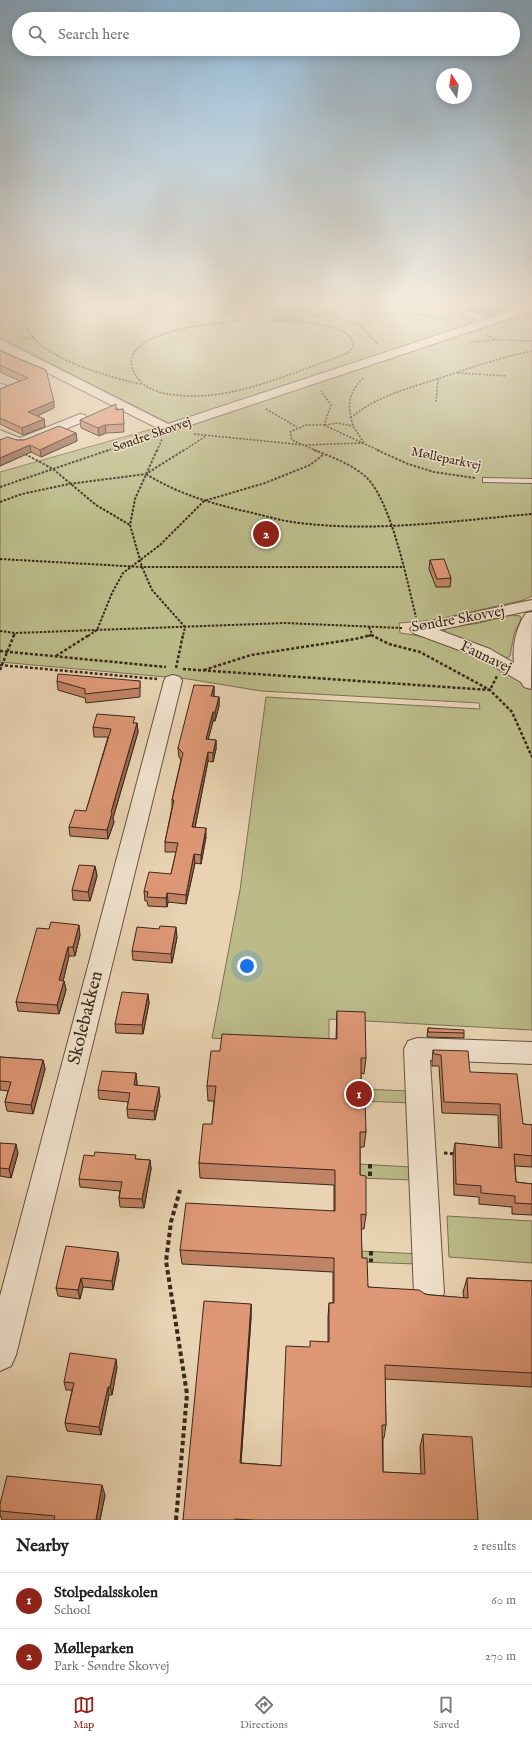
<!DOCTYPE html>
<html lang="en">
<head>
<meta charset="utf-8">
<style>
  :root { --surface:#fff; --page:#f2f2f2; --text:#222; --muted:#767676; --line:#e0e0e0; --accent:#8f2418 }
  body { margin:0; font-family:"IM FELL English",serif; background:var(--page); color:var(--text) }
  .compass { position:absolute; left:436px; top:68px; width:36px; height:36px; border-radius:50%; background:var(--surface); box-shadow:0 2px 10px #0003; rotate:347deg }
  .you { position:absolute; left:247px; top:966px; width:14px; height:14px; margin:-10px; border:3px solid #fff; border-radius:50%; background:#1a73e8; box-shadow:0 0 0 6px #1a73e833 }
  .badge { display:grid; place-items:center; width:26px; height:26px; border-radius:50%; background:var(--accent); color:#fff; font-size:13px; font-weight:700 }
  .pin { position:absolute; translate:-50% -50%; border:2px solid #fff; box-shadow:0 1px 4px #0006 }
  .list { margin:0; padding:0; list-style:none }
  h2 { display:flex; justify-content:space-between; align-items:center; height:52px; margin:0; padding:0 16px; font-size:17px }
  h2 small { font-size:13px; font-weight:400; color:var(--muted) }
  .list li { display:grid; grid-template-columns:26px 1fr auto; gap:12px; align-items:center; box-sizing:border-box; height:56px; padding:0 16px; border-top:1px solid var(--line) }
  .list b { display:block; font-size:15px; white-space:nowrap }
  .list p { margin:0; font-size:13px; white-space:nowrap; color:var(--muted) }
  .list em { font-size:13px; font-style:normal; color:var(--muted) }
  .icon { flex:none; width:22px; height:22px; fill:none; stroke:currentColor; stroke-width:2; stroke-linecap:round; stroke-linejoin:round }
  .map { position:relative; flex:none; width:532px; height:1520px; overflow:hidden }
  .search { position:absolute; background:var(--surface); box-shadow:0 2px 10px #0003; left:12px; right:12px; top:12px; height:44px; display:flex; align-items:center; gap:10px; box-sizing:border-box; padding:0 14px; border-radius:22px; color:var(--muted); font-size:15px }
  .sheet { height:164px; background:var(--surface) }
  nav { display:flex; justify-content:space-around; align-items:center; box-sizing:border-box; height:56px; border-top:1px solid var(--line); background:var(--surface); font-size:11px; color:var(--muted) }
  nav a { display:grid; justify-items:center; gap:2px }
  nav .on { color:var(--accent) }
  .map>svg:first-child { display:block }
</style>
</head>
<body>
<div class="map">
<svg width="532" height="1520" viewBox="0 0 532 1520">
  <rect width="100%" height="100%" fill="#e9d3b2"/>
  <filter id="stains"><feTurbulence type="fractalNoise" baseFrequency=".005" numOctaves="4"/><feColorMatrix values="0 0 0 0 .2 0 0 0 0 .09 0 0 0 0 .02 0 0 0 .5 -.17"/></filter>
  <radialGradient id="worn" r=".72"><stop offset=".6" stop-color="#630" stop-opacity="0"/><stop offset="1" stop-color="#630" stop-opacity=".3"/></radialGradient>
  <path fill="#bbbb89" stroke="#7a7252" d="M0 302H222L242 312 314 307 328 302H440L486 325 532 309V596L524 600 435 620 399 623 400 633C433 637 468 648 497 665 506 671 515 678 525 685L532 682V1030L329 1019V1046L212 1038 240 890 266 697 480 709 479 703 261 691 188 679 0 662V472L170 424 0 338Z
    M512 615 520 616 521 619 514 634 510 656 507 658 445 633 444 631 447 628 479 623Z
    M360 1089 409 1091 410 1103 360 1101Z
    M358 1164 411 1167 412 1180 359 1178Z
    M447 1216 532 1221V1263L449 1257Z
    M360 1251 421 1254 417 1264 360 1262Z"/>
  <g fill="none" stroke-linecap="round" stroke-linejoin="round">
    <g stroke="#665340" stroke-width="2">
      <path id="lane" d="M483 478 532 479V483L486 482H483Z"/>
    </g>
    <g stroke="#665340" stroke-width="2">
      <path id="street" d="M532 304V311L167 433 0 349V340L4 341 168 424Z
        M0 384 6 385 7 388 6 391 0 392Z
        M80 414 85 415 87 418 85 421 25 446C16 448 8 443 0 439V430L20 438Z
        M532 600V610L439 630 490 649 514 663C512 647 516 627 526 613L532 612 531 689 524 687 521 682 478 657 413 633 410 629 413 625 419 624Z
        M173 675 180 677 182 681 16 1355 11 1366 0 1371V1296L164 681 166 677Z
        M417 1038 532 1042V1064L430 1060 444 1293 440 1304 429 1308 418 1304 414 1293 404 1049 408 1041Z"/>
    </g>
    <path stroke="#3a281a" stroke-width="1.5" stroke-dasharray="2 1.5" stroke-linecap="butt" d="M35 302C32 306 27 310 26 314 16 353 115 379 141 384
      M200 302 243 319
      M438 302 466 317
      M333 316 360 325 378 345
      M273 319C335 315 392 306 453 321
      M244 320C267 320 334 319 350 337 351 339 353 343 354 345L348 353 341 356C291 373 230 402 177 395 161 394 143 389 135 374 110 330 221 323 244 320Z
      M487 335 495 340
      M21 339 34 338
      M471 342 495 340 532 341
      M458 373 507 376
      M436 402 438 379
      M266 409 297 427
      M351 418C347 400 351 390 364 377
      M324 425 380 451
      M325 425 337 423 353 426
      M194 434 304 445 364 443
      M364 443 353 426 351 418C377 395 411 388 443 377 473 367 502 357 532 351
      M106 451 152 435
      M157 451 162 439
      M183 451 206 436
      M317 451 292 440 290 432 306 425H324L331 405 321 391"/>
    <path stroke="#3a281a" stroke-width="2" stroke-dasharray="2.5 1.5" stroke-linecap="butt" d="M157 450 135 499 130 525 142 567 152 590 185 627 183 636
      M314 450C332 457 354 465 368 479 392 505 407 581 416 617
      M377 450 408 464 434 472 475 478
      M25 454 53 469 96 505 130 525
      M146 474C177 493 204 501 239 510 255 513 271 518 286 521 367 534 451 521 532 514
      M0 487 109 450
      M0 502 22 494 69 484 146 474 184 450
      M0 559 142 567H402
      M369 627 373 636
      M0 631 15 633 285 623 402 628
      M14 636 15 633
      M88 636 97 630 112 593 123 573 160 545 204 501 265 483 310 465 324 454
      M368 636 371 635"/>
    <path stroke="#3a281a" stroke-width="2.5" stroke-dasharray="3 2" stroke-linecap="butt" d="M371 635 389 644 420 652 490 690 512 712 532 757
      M0 651 166 667
      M56 656 89 635
      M0 665 157 679
      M176 668 183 635
      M183 669 490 690 497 676
      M0 670 14 635
      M204 670 251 655 355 639 371 635"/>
    <path stroke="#3a281a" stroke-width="3" stroke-dasharray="3.5 2.5" stroke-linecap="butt" d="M369 1089V1101
      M444 1153 455 1154"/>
    <path stroke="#3a281a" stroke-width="4" stroke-dasharray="4.5 3" stroke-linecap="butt" d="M370 1164V1178
      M371 1251V1262
      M176 1520 187 1394 166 1261 171 1222 180 1190"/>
    <use href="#lane" fill="#f1e2cd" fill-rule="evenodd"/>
    <use href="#street" fill="#f1e2cd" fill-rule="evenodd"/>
  </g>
  <path fill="#c08365" stroke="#3a281a" d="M442 302H521L513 307 511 306 489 317 442 303Z
    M0 351 46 370 54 408 37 416 44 419 45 427 23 435 0 424V389L20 381 0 372Z
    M123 409 124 432 106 433 99 436 81 428 80 420 116 410Z
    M76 433 77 441 41 457 31 452 0 466V440H24Z
    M430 560 451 578 450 587H436L429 569Z
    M57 681H140V697L86 703 85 698 58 690Z
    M214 686V697H219V706L215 721H213L208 739 216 740V749L213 762 208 761 195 828 206 837 201 864 195 863 186 904 168 902 167 907 148 906 147 901H145L144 891 171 874 176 852H165V842L172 807V800L181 760 179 757 178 748Z
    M137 723 138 732 113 818 114 822 108 839 70 836 69 827 86 811 108 737H94L93 727Z
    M95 866 97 876 90 901 73 900 72 890Z
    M49 929 80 935 75 956H69L63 981H64L66 990 59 1014 18 1011 16 1002Z
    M177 937 172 963 133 960 132 951Z
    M148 994 149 1003 143 1034 116 1033 115 1024Z
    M337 1011 366 1058 364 1074 361 1073V1096L366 1132 364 1147H360V1175L366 1215 364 1229H361L362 1258 368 1287 425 1294 431 1295 464 1298 463 1292 467 1278 532 1281V1387L385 1379 386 1425 384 1438H383V1472L421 1474 420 1447 423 1434 478 1520H183L251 1304V1318L241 1463 281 1466 310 1347 328 1342V1317L329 1303H333V1272L182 1264 180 1250 334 1211V1185L200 1178 199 1163 212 1124 214 1101H208L207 1086 220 1051 336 1039Z
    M428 1028 464 1033V1038L427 1037Z
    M433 1050 470 1072 523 1124 532 1125V1167L515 1166 516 1182 532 1184V1215L512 1214V1207L479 1204V1197L454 1195 453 1155 455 1143 499 1148 498 1115 442 1113 439 1066H432V1062Z
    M0 1057 43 1060 45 1069 33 1114 7 1111 5 1102 8 1091 0 1090Z
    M136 1073 137 1083V1085L160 1096 155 1120 128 1118 127 1109 128 1102 99 1099 98 1090Z
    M0 1143 18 1153 11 1178 0 1176Z
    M137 1159 150 1160 151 1169 144 1208 120 1207 119 1198 120 1191 80 1187 79 1179Z
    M119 1260 113 1290 83 1287 80 1299 58 1296 56 1288Z
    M117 1367 112 1395H109L101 1435 67 1431 65 1423 72 1390H66L64 1382Z
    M105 1495 100 1520H2L0 1514V1504Z"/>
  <path fill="#9c6a53" stroke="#3a281a" d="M500 302H511V306L489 317 490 307Z
    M513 302H521L513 307Z
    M54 401V408L29 420 28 412Z
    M44 419 45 427 23 435 22 428Z
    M105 425 106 433 99 436 98 428Z
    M76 433 77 441 41 457 40 450Z
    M30 445 31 452 0 466V458Z
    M214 686V695L212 705 211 696Z
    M219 697V706L215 721V712Z
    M213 712V721L206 748V739Z
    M137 723 138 732 113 818 114 822 108 839 107 830 111 812Z
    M216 740V749L213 762V753Z
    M208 752V761L193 837 192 827Z
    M206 828V837L201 864V855Z
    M194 854 195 863 186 904V895Z
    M95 866 97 876 90 901 88 892Z
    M167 893 168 902 167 907 166 898Z
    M79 925 80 935 75 956 73 947Z
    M176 927 177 937 172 963 171 954Z
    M68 947 69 956 61 990 59 980Z
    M64 981 66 990 59 1014 57 1005Z
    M148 994 149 1003 143 1034 142 1025Z
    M43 1060 45 1069 33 1114 31 1105Z
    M136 1073 137 1083 135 1094 134 1085Z
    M159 1087 160 1096 155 1120 154 1111Z
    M16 1144 18 1153 11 1178 9 1169Z
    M150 1160 151 1169 144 1208 142 1199Z
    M118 1252 119 1260 113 1290 112 1281Z
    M81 1278 83 1287 80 1299 78 1290Z
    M251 1304V1318L240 1476V1463Z
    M116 1359 117 1367 112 1395 110 1387Z
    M108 1387 109 1395 101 1435 99 1427Z
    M102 1485 105 1495 100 1520H96Z"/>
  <path fill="#df9876" stroke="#3a281a" d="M472 302H500L490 307Z
    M0 351 46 370 54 401 28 412 44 419 22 428 0 418V389L28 378 0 365Z
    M116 404V410L123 409 124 424 105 425 98 428 80 420Z
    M59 426 76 433 40 450 30 445 0 458V440L7 437 17 440H24Z
    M444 559 451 578 437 579 430 560Z
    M58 674 140 681V688L85 694V689L57 681Z
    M194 685 214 686 211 696 219 697 215 712H213L206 739 216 740 213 753 208 752 192 827 206 828 201 855 194 854 186 895 167 893 166 898 147 897 148 892 144 891 149 872 171 874 178 843 165 842 174 800H172L183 753 178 748Z
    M97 714 135 717 133 723H137L111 812 112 813 107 830 69 827 75 810 86 811 111 729 93 727Z
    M79 865 95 866 88 892 72 890Z
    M51 922 79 925 73 947H68L59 980 64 981 57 1005 16 1002 37 928 49 929Z
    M160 926 176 927 171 954 132 951 137 927 159 929Z
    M122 992 148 994 142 1025 115 1024Z
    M337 1011 365 1012 366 1058H361V1096L365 1097 366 1132H360V1175L366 1176V1215L361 1214 362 1258H367L368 1287 419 1290 425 1294 431 1295 468 1298 467 1278 532 1281V1373L385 1365 386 1425H382L383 1472 425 1474 423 1434 472 1437 478 1520H254L235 1519V1520H183L204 1301 251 1304 240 1463 281 1466 286 1346 310 1347V1341L329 1342V1303H334V1258L180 1250 186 1203 335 1211V1170L199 1163 203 1124H212L216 1086H207L211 1051H220L222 1034 337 1039Z
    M428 1028 464 1030V1033L428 1032Z
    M433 1050 468 1051 470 1072 517 1074 523 1124 532 1125V1156L514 1154 516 1182 532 1184V1204L515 1203V1196L481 1193V1186L456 1184 455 1143 502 1148 500 1104 444 1102 441 1055 434 1054Z
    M0 1057 43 1060 31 1105 5 1102 11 1082 0 1081Z
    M102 1071 136 1073 134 1085 159 1087 154 1111 127 1109 130 1093 98 1090Z
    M0 1143 16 1144 9 1169 0 1168Z
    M95 1152 136 1155 135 1159 150 1160 142 1199 119 1198 122 1182 79 1179 84 1155 94 1156Z
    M66 1246 118 1252 112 1281 81 1278 78 1290 56 1288Z
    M70 1353 116 1359 110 1387H108L99 1427 65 1423 74 1383 64 1382Z
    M7 1476 102 1485 96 1520H54L55 1516 0 1511V1504Z"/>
  <linearGradient id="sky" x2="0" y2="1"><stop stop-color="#8ab4d5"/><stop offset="0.59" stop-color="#f5ebdc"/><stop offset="1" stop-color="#f5ebdc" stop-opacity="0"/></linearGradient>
  <rect width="532" height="515" fill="url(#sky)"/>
  <g text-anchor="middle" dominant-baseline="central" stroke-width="3" stroke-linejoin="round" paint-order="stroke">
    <g font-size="13" fill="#3a281a" stroke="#f1e2cd">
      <text transform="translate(152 435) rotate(-19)">Søndre Skovvej</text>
      <text transform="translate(446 459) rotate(12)">Mølleparkvej</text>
    </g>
    <g font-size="15" fill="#3a281a" stroke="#f1e2cd">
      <text transform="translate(458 619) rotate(-10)">Søndre Skovvej</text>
      <text transform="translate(486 657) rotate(26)">Faunavej</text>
    </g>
    <g font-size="18" fill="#3a281a" stroke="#f1e2cd">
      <text transform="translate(86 1018) rotate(-76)">Skolebakken</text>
    </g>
  </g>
  <rect width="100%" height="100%" filter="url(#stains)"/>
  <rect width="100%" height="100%" fill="url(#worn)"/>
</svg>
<svg class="compass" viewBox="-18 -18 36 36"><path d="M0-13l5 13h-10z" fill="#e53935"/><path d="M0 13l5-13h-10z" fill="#767676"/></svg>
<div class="you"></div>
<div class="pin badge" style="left:359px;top:1094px">1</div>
<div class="pin badge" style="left:266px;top:534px">2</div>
<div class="search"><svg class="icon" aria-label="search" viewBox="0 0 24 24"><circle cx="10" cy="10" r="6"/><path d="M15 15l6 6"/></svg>Search here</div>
</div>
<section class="sheet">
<h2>Nearby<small>2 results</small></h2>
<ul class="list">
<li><span class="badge">1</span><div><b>Stolpedalsskolen</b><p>School</p></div><em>60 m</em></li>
<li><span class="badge">2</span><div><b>Mølleparken</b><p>Park · Søndre Skovvej</p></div><em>270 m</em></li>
</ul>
</section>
<nav>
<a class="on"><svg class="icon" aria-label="map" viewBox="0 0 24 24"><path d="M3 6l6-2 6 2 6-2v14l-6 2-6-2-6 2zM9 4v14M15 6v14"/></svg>Map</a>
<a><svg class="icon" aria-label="directions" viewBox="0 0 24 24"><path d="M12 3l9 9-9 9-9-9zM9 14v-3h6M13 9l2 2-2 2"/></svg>Directions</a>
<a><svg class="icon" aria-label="saved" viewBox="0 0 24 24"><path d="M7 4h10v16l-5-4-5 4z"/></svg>Saved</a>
</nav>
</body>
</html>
